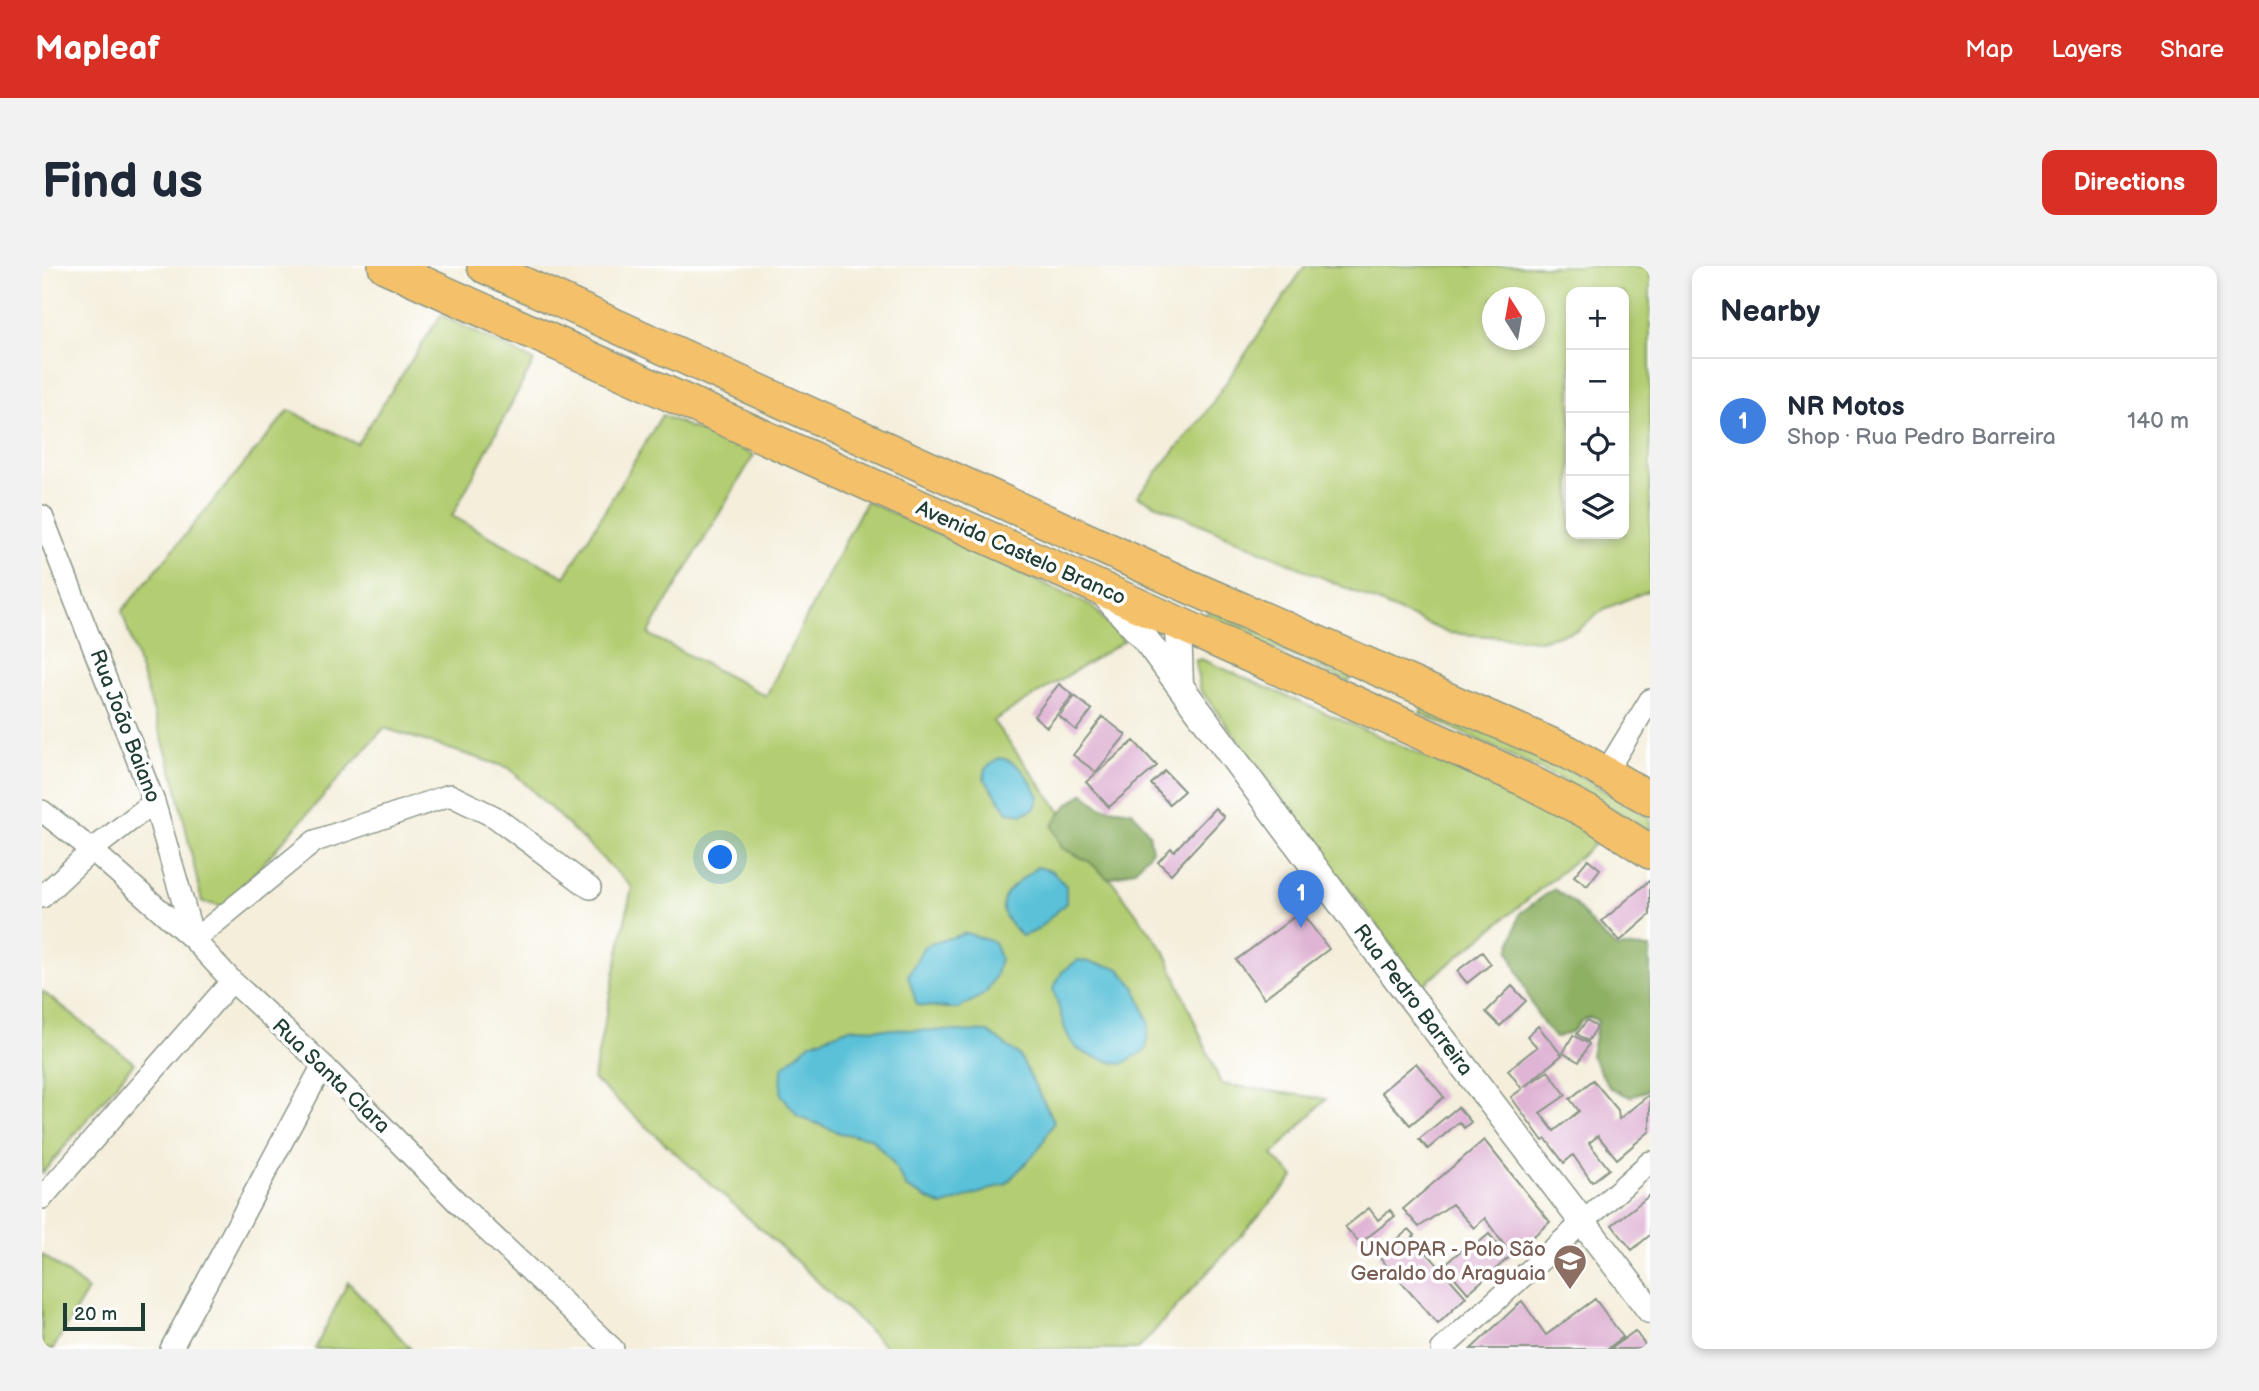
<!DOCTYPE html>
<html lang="en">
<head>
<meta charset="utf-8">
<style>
  :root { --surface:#fff; --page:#f2f2f3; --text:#1f2937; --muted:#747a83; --line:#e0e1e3; --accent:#d93025 }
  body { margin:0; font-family:"Balsamiq Sans",sans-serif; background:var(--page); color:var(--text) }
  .controls { position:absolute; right:21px; top:21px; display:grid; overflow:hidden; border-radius:14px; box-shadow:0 4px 10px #0003 }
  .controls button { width:63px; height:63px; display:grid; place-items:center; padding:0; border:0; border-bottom:2px solid var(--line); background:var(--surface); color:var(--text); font:35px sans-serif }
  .compass { position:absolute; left:1440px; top:21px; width:63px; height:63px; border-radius:50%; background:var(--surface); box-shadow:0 4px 10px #0003; rotate:349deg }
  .scale { position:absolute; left:21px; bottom:18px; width:82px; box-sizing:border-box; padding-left:7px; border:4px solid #1f3d34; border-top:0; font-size:19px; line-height:24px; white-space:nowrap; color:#1f3d34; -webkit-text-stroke:5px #fff; paint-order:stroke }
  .you { position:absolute; left:679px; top:592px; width:24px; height:24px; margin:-18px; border:5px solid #fff; border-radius:50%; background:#1a73e8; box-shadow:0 0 0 10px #1a73e833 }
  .badge { display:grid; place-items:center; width:46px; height:46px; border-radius:50%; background:var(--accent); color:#fff; font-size:23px; font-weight:700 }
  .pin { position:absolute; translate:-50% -58px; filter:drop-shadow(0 2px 4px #0008) }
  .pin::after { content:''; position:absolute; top:37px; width:24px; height:21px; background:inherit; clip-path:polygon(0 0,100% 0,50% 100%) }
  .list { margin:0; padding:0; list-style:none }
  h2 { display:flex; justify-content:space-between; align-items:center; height:91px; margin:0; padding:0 28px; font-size:30px }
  h2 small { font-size:23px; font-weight:400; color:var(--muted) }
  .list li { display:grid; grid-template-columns:46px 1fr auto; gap:21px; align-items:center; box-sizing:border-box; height:126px; padding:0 28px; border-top:2px solid var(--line) }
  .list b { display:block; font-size:26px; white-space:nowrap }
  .list p { margin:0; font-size:23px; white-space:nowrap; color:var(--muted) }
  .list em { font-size:23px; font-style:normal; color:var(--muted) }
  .icon { flex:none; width:38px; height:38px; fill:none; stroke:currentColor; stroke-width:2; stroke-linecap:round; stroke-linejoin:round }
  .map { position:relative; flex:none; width:1608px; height:1083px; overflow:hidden; border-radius:14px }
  header { display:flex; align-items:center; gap:42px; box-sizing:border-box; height:98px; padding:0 35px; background:var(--accent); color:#fff }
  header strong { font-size:33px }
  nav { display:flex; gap:38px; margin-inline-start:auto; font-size:24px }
  .intro { display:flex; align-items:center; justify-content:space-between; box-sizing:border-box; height:168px; padding:0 42px }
  h1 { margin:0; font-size:49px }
  .button { padding:18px 32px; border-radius:14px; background:var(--accent); color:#fff; font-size:24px; font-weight:700 }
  main { display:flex; gap:42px; padding:0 42px }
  aside { flex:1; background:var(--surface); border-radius:14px; box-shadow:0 4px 10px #0003 }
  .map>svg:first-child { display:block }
</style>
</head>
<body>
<header>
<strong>Mapleaf</strong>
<nav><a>Map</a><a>Layers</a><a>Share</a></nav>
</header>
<div class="intro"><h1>Find us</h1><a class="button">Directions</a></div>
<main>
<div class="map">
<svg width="1608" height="1083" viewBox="0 0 1608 1083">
  <rect width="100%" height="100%" fill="#fff"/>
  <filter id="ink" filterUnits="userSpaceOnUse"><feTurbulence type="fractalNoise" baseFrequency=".0143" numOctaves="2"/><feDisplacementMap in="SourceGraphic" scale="14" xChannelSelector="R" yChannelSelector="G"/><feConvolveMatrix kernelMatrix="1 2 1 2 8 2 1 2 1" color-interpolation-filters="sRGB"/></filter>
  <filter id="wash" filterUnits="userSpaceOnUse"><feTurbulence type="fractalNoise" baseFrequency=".00686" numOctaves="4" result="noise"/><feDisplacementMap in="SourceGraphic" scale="28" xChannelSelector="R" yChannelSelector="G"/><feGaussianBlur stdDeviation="1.57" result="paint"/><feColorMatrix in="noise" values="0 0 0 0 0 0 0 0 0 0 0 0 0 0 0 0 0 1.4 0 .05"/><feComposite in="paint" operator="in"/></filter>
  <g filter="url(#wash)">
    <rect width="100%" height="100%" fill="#f4eedb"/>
    <path fill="#b3cd72" stroke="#698553" stroke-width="2" fill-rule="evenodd" d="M1263 0H1608V324L1562 343 1536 364 1498 374 1406 367 1095 230 1160 152ZM1529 26H1582V268H1529ZM1450 32H1492V74H1450Z
      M399 49 492 95 410 250 523 311 620 149 712 189 606 368 724 430 824 235 1050 340 1082 375 951 455 1123 686 1179 818 1284 833 1230 889 1252 911 1096 1083H846L751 992 551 813 590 621 467 502 342 462 182 641 160 636 133 514 80 345 247 144 315 178ZM977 789 1012 856 964 918 900 940 865 922 850 895 829 872 798 867 756 850Z
      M1167 344 1311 408 1307 416 1163 352Z
      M1159 393 1530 554 1559 573 1380 720 1158 423 1153 395Z
      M1382 438 1532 507 1608 552V566L1527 517 1378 447Z
      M0 725 92 797 0 908Z
      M0 988 46 1024 11 1083H0Z
      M306 1016 369 1083H273Z"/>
    <path fill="#8eb064" stroke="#56764c" stroke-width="2" d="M1042 527 1058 541 1090 545 1107 567 1110 584 1093 604 1066 613 1048 596 1020 582 1010 560 1025 539Z
      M1512 623 1532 637 1556 665 1574 681 1608 682V818L1605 825 1588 831 1567 821 1549 789 1556 755 1548 751 1540 754 1531 765 1514 772C1491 752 1480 713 1467 685L1478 647Z"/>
    <path fill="#5ac1d8" stroke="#3c7f86" stroke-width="2" d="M957 492C978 495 987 512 997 530L993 542 981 548 966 546 942 512 944 502Z
      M995 601 1010 605 1024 620V637L994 665 980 670C943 637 965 625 995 601Z
      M924 667 952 676 958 692 954 709 944 727 916 743 875 739 866 710 882 680Z
      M1036 694 1076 702 1093 721 1107 757 1104 784 1080 798C1020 786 1029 777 1011 723L1020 706Z
      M808 762 946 766 977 789 1012 856 997 883 964 918 900 940 865 922 850 895 829 872 798 867 756 850 739 828 740 802 768 777Z"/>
    <g id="blocks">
      <path fill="#dfb4d4" d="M1017 418 1031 429 1005 461 992 450Z
        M1033 430 1050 444 1034 464 1017 450Z
        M1061 451 1084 469 1054 506 1031 489Z
        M1092 475 1115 500 1067 541 1044 516Z
        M1123 505 1142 525 1127 538 1109 518Z
        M1173 542 1182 551 1129 608 1116 596 1129 582 1132 585Z
        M1546 593 1558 603 1545 620 1532 610Z
        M1608 614V649L1578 675 1560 655Z
        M1259 646 1287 683 1222 732 1194 694Z
        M1440 686 1449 698 1425 717 1415 705Z
        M1470 720 1484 735 1458 760 1444 746Z
        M1545 754 1555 761 1546 775 1535 768Z
        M1496 760 1520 789 1482 821 1506 805 1524 829 1498 847 1512 865 1537 845 1528 833 1551 814 1576 844 1577 853 1608 828V865L1575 893 1556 870 1547 877 1567 903 1550 916 1531 889 1522 897 1504 873 1501 875 1469 831 1480 823 1466 804 1495 781 1485 770Z
        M1531 769 1547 778 1537 796 1521 787Z
        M1374 797 1402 831 1368 859 1339 826Z
        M1416 841 1429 856 1422 862 1417 856 1386 883 1377 873Z
        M1442 874 1508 956 1426 1027 1402 999 1430 975 1434 979 1447 968 1459 982 1462 979 1447 958 1443 952 1432 962 1410 938 1377 961 1361 943Z
        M1608 929V969L1590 984 1570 959Z
        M1327 942 1336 954 1348 944 1353 950 1318 977 1303 961Z
        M1367 963 1373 969 1371 971 1424 1031 1396 1058 1336 990Z
        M1553 1033 1581 1071 1565 1083H1429L1480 1035 1504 1069Z
        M1593 1065 1604 1080 1600 1083H1568Z"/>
    </g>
  </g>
  <g filter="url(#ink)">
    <use href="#blocks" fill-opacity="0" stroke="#8a9688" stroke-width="2"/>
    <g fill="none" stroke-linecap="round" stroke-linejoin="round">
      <g stroke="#8a9688" stroke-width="24">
        <path id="minor" d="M0 250 112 536 152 674
          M1564 506 1608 434
          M0 545 50 584 152 674 190 715 281 799 418 939 571 1083
          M0 631 50 584 112 536
          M152 674 273 575 408 529 453 551 548 622
          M0 932 190 715
          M129 1083 281 799
          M1400 1083 1608 896"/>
      </g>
      <g stroke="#8a9688" stroke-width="29">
        <path id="tertiary" d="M1062 328 1104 374 1367 729 1608 1044
          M1136 359 1138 419"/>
      </g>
      <g stroke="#8a9688" stroke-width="36">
        <path id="primary" d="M343 0 1484 514 1553 550 1608 586
          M442 0 1146 320 1526 486 1608 533"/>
      </g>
      <use href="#minor" stroke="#fff" stroke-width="21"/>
      <use href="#tertiary" stroke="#fff" stroke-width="26"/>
      <use href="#primary" stroke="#f4c16a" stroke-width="33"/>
    </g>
  </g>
  <defs>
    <g id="university-pin" transform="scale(1.75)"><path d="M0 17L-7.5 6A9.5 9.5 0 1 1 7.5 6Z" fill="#8d6e63" stroke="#fff"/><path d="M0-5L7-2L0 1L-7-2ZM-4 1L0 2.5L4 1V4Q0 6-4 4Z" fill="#fff"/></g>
  </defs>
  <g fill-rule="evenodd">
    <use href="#university-pin" x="1528" y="995"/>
  </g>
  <g text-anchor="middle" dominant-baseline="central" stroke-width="7" stroke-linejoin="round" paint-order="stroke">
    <g font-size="21" fill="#1f3d34" stroke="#fff">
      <text transform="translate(979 287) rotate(24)">Avenida Castelo Branco</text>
      <text transform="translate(83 460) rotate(69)">Rua João Baiano</text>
      <text transform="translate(1371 734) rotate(53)">Rua Pedro Barreira</text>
      <text transform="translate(289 810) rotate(44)">Rua Santa Clara</text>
    </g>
    <g font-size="21" fill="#785e54" stroke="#fff" text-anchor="end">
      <text x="1504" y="983">UNOPAR - Polo São<tspan x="1504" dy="24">Geraldo do Araguaia</tspan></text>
    </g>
  </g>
</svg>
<div class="controls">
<button>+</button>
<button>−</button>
<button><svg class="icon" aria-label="locate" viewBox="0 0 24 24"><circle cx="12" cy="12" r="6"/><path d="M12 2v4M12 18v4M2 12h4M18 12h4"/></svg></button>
<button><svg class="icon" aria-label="layers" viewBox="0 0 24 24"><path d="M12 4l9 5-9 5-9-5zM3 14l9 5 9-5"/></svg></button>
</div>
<svg class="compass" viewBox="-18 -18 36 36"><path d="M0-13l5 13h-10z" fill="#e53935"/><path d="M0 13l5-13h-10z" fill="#747a83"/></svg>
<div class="scale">20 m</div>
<div class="you"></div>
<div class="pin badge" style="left:1259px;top:662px;background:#3f7fe0">1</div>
</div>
<aside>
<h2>Nearby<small></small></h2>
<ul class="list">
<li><span class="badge" style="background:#3f7fe0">1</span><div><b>NR Motos</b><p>Shop · Rua Pedro Barreira</p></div><em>140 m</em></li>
</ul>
</aside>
</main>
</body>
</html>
